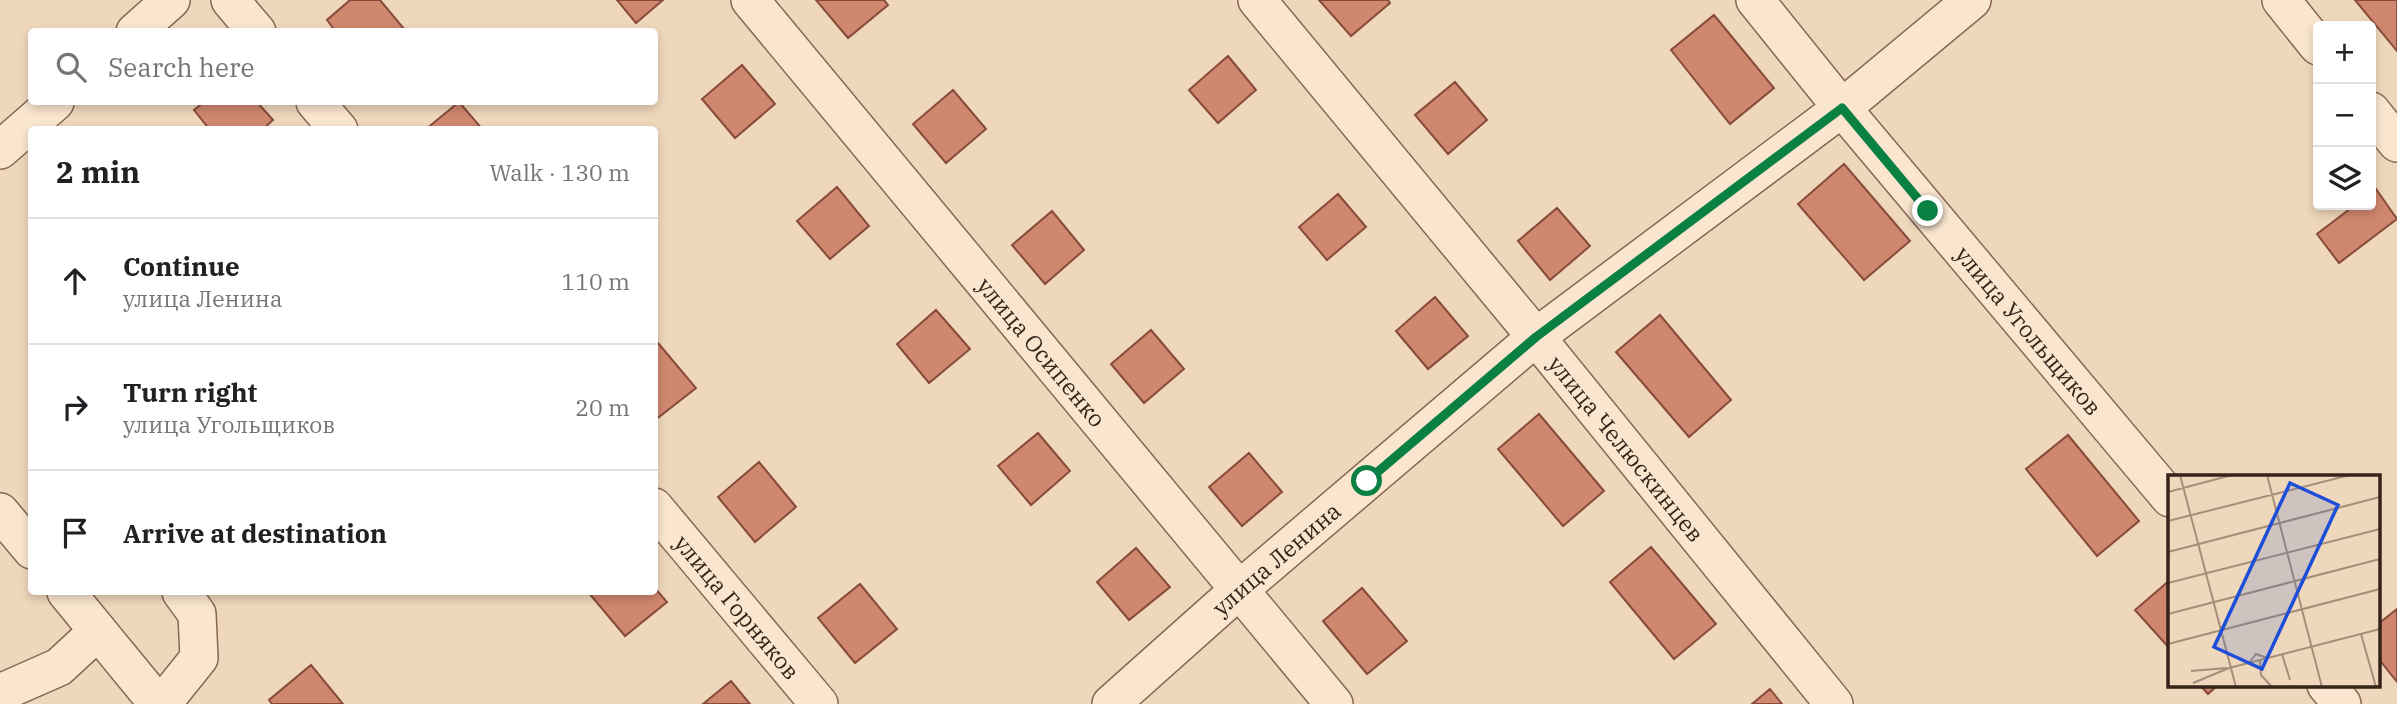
<!DOCTYPE html>
<html lang="en">
<head>
<meta charset="utf-8">
<style>
  :root { --surface:#fff; --page:#f2f2f2; --text:#202124; --muted:#757577; --line:#e0e0e0 }
  body { margin:0; font-family:"IBM Plex Serif",serif; background:var(--page); color:var(--text) }
  .controls { position:absolute; right:21px; top:21px; display:grid; overflow:hidden; border-radius:7px; box-shadow:0 4px 10px #0003 }
  .controls button { width:63px; height:63px; display:grid; place-items:center; padding:0; border:0; border-bottom:2px solid var(--line); background:var(--surface); color:var(--text); font:35px sans-serif }
  .stop { position:absolute; width:21px; height:21px; margin:-16px; border:5px solid #0b8043; border-radius:50%; background:#fff }
  .stop.end { background:#0b8043; border-color:#fff; box-shadow:0 2px 7px #0008 }
  .list { margin:0; padding:0; list-style:none }
  h2 { display:flex; justify-content:space-between; align-items:center; height:91px; margin:0; padding:0 28px; font-size:30px }
  h2 small { font-size:23px; font-weight:400; color:var(--muted) }
  .list li { display:grid; grid-template-columns:46px 1fr auto; gap:21px; align-items:center; box-sizing:border-box; height:126px; padding:0 28px; border-top:2px solid var(--line) }
  .list b { display:block; font-size:26px; white-space:nowrap }
  .list p { margin:0; font-size:23px; white-space:nowrap; color:var(--muted) }
  .list em { font-size:23px; font-style:normal; color:var(--muted) }
  .icon { flex:none; width:38px; height:38px; fill:none; stroke:currentColor; stroke-width:2; stroke-linecap:round; stroke-linejoin:round }
  .map { position:relative; flex:none; width:2397px; height:704px; overflow:hidden }
  .search { position:absolute; background:var(--surface); box-shadow:0 4px 10px #0003; left:28px; top:28px; width:630px; height:77px; display:flex; align-items:center; gap:18px; box-sizing:border-box; padding:0 24px; border-radius:7px; color:var(--muted); font-size:26px }
  .panel { position:absolute; background:var(--surface); box-shadow:0 4px 10px #0003; left:28px; top:126px; width:630px; height:469px; border-radius:7px }
  .map>svg:first-child { display:block }
</style>
</head>
<body>
<div class="map">
<svg width="2397" height="704" viewBox="0 0 2397 704">
  <rect width="100%" height="100%" fill="#efd7bb"/>
  <path fill="#d0876f" stroke="#874b3a" stroke-width="2" d="M350 0H380L405 30 336 32 327 20Z
    M617 0H663L636 23Z
    M816 0H884L888 5 848 38Z
    M1319 0H1388L1390 3 1351 36Z
    M2355 0H2397V51Z
    M1714 15 1774 88 1730 124 1671 50Z
    M1228 56 1256 90 1218 123 1189 90Z
    M742 65 775 104 735 138 702 99Z
    M1455 82 1487 120 1448 154 1415 115Z
    M953 90 986 129 946 163 913 124Z
    M204 102H257L273 120 262 130H210L194 110Z
    M459 102 483 130H425Z
    M1844 164 1910 241 1864 280 1798 204Z
    M837 187 869 226 830 259 797 221Z
    M2376 189 2397 219 2339 263 2317 234 2355 205H2371V193Z
    M1338 194 1366 227 1327 260 1299 227Z
    M1557 208 1590 246 1550 280 1518 241Z
    M1052 211 1084 250 1045 284 1012 245Z
    M1435 297 1468 336 1428 369 1396 331Z
    M936 310 970 349 929 383 897 344Z
    M1660 315 1731 400 1689 437 1616 352Z
    M1151 330 1184 369 1144 403 1111 364Z
    M658 343 696 388 654 421V346Z
    M1539 414 1604 491 1563 526 1498 449Z
    M1038 433 1070 471 1031 505 998 466Z
    M2068 435 2139 521 2097 556 2026 469Z
    M1249 453 1282 492 1242 526 1209 487Z
    M759 462 796 507 755 542 718 497Z
    M1651 547 1716 624 1674 659 1610 582Z
    M1136 548 1170 587 1129 620 1097 582Z
    M2170 580V649L2135 610Z
    M860 584 897 629 855 663 818 618Z
    M654 587 667 602 625 636 588 592H654Z
    M1362 588 1407 641 1367 674 1323 621Z
    M2397 609V682L2378 658V624Z
    M311 665 343 704H272L269 700Z
    M731 681 750 704H703Z
    M2200 685H2218L2208 694Z
    M1770 689 1782 704H1752Z"/>
  <g fill="none" stroke-linecap="round" stroke-linejoin="round">
    <g stroke="#876755" stroke-width="40">
      <g id="minor">
        <path d="M230 0 257 32"/>
        <path id="s1" d="M750 0 1334 704"/>
        <path id="s2" d="M1257 0 1536 337 1834 704"/>
        <path id="s3" d="M1755 0 1842 108 2170 498"/>
        <path d="M2281 0 2318 46"/>
        <path d="M135 32 171 0"/>
        <path d="M315 102 339 130"/>
        <path d="M2371 111 2397 143"/>
        <path d="M0 150 55 102"/>
        <path id="s4" d="M654 507 819 704"/>
        <path d="M0 512 32 550"/>
        <path d="M66 592 158 704"/>
        <path d="M2326 685 2342 704"/>
        <path d="M0 693 59 667 98 631"/>
        <path d="M162 704 199 658 197 614 181 592"/>
        <path id="s5" d="M1111 704 1240 589 1536 337 1842 108 1972 0"/>
      </g>
    </g>
    <use href="#minor" stroke="#fae6cf" stroke-width="37"/>
  </g>
  <g fill="none" stroke-linecap="round" stroke-linejoin="round">
    <path stroke="#0b8043" stroke-width="9" d="M1367 481 1536 337 1842 108 1928 211"/>
  </g>
  <g text-anchor="middle" dominant-baseline="central" stroke-width="5" stroke-linejoin="round" paint-order="stroke">
    <g font-size="23" fill="#36231a" stroke="#f7e3cb">
      <text stroke="none"><textPath href="#s3" startOffset="429">улица Угольщиков</textPath></text>
      <text stroke="none"><textPath href="#s1" startOffset="457">улица Осипенко</textPath></text>
      <text stroke="none"><textPath href="#s2" startOffset="581">улица Челюскинцев</textPath></text>
      <text stroke="none"><textPath href="#s5" startOffset="220">улица Ленина</textPath></text>
      <text stroke="none"><textPath href="#s4" startOffset="130">улица Горняков</textPath></text>
    </g>
  </g>
  <g transform="translate(2168 475)">
    <rect width="212" height="212" fill="#efd7bb"/>
    <path fill="none" stroke="#a58f7b" stroke-width="2" d="M12 0 68 212M99 0 154 212M0 17 64 0M0 46 182 0M0 77 212 22M0 108 212 54M0 139 212 84M193 159 208 212M0 169 212 114M114 179 122 205M92 185 93 200 103 211M81 188 88 179 99 183M23 196 59 193M25 208 61 193 212 154"/>
    <path fill="#1d4ed8" fill-opacity="0.15" stroke="#1d4ed8" stroke-width="3.5" d="M122 8 170 30 94 194 46 172Z"/>
    <rect width="212" height="212" fill="none" stroke="#36231a" stroke-width="3.5"/>
  </g>
</svg>
<div class="controls">
<button>+</button>
<button>−</button>
<button><svg class="icon" aria-label="layers" viewBox="0 0 24 24"><path d="M12 4l9 5-9 5-9-5zM3 14l9 5 9-5"/></svg></button>
</div>
<div class="stop" style="left:1367px;top:481px"></div>
<div class="stop end" style="left:1928px;top:211px"></div>
<div class="search"><svg class="icon" aria-label="search" viewBox="0 0 24 24"><circle cx="10" cy="10" r="6"/><path d="M15 15l6 6"/></svg>Search here</div>
<section class="panel">
<h2>2 min<small>Walk · 130 m</small></h2>
<ul class="list">
<li><svg class="icon" aria-label="ahead" viewBox="0 0 24 24"><path d="M12 20V5M6 11l6-6 6 6"/></svg><div><b>Continue</b><p>улица Ленина</p></div><em>110 m</em></li>
<li><svg class="icon" aria-label="right" viewBox="0 0 24 24"><path d="M7 20v-9h11M14 6l5 5-5 5"/></svg><div><b>Turn right</b><p>улица Угольщиков</p></div><em>20 m</em></li>
<li><svg class="icon" aria-label="arrive" viewBox="0 0 24 24"><path d="M6 21V4h12l-3 4 3 4H6"/></svg><div><b>Arrive at destination</b></div></li>
</ul>
</section>
</div>
</body>
</html>
